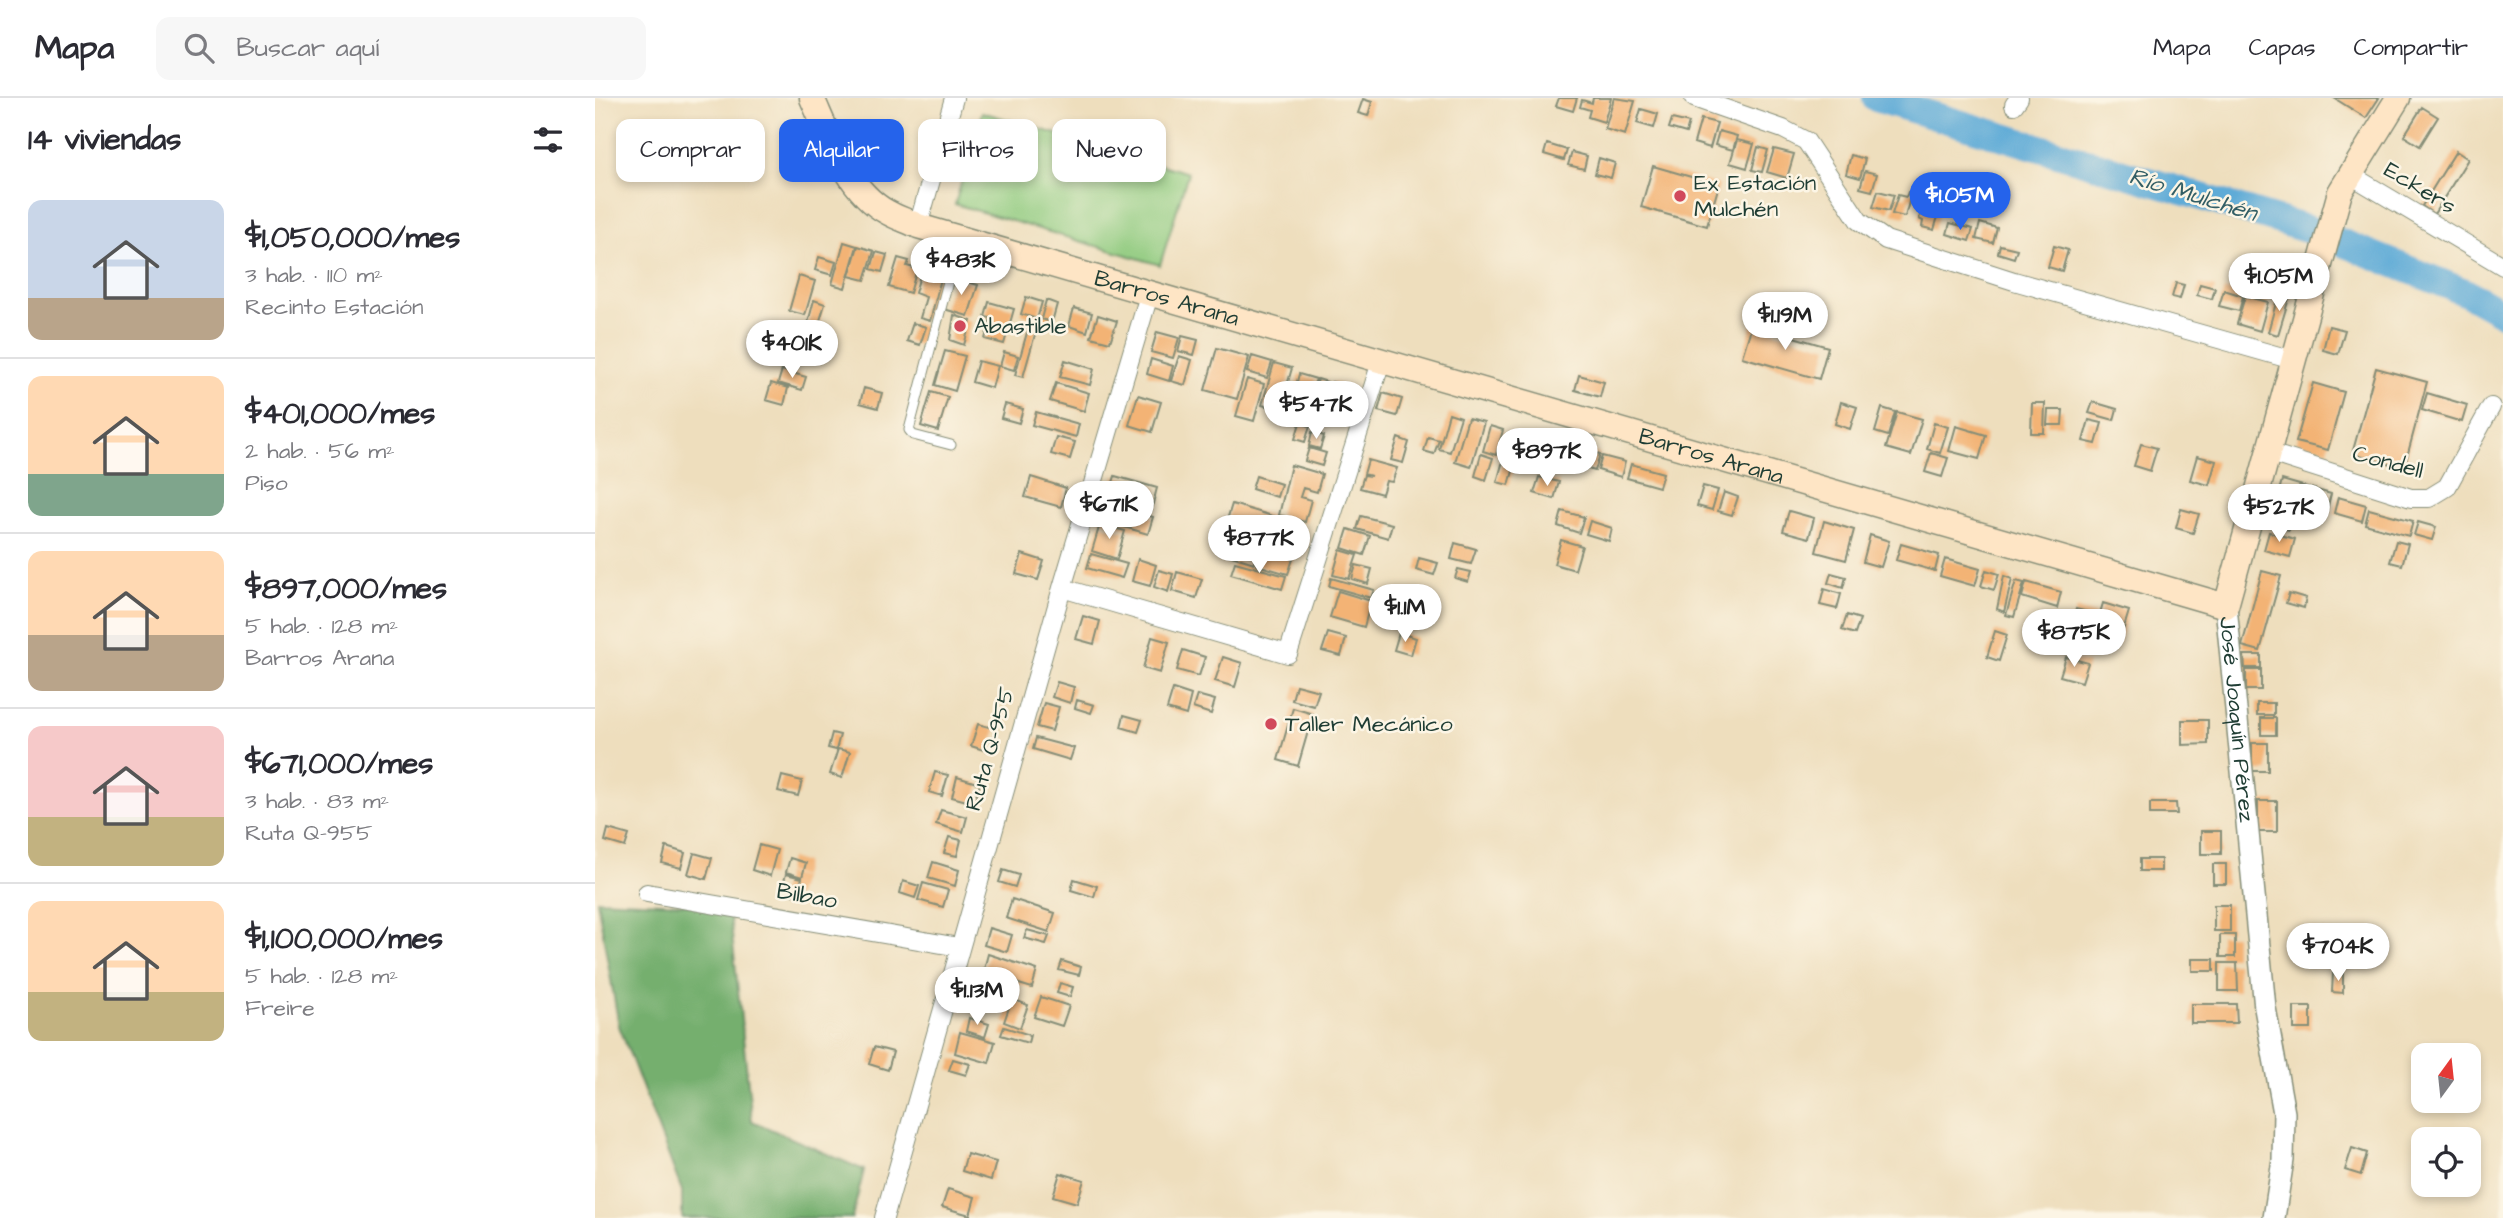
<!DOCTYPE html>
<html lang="es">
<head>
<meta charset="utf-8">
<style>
	body { margin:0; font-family:"Architects Daughter",sans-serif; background:#f7f7f7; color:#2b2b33; height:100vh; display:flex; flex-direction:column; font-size:26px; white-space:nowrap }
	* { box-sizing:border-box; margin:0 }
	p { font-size:23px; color:#7c7c81 }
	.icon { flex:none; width:38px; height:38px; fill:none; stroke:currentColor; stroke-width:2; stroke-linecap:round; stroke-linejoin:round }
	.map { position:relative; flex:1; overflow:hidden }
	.drawer { display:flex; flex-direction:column; background:#fff; width:595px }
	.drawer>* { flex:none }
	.banner { position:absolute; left:21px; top:21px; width:665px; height:63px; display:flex; gap:14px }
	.needle { width:46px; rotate:15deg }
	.fabs { position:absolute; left:1816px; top:945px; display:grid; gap:14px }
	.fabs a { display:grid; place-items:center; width:70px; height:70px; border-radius:14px; background:#fff; box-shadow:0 4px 10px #0003; font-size:35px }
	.price { position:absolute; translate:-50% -60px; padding:0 16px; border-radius:24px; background:#fff; color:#222; font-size:23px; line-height:46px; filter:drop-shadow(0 2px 4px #0008) }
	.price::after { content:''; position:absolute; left:50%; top:42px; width:21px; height:16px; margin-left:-10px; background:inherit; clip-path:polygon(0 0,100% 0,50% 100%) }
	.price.selected { background:#2563eb; color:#fff }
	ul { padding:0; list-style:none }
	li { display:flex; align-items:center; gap:21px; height:175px; padding:0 28px }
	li+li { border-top:2px solid #e1e1e2 }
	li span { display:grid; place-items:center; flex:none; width:196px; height:140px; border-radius:14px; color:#555 }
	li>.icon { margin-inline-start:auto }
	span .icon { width:84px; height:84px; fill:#fffc; stroke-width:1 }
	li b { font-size:30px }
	h2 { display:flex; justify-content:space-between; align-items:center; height:84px; padding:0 28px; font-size:30px }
	.tag { padding:0 24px; border-radius:14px; background:#fff; box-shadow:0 4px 10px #0003; font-size:24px; line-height:63px }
	.tag.selected { background:#2563eb; color:#fff }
	header { display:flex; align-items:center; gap:42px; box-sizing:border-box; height:98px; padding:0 35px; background:#fff; border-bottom:2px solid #e1e1e2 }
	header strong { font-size:33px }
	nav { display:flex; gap:38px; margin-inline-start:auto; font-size:24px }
	.search { width:490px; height:63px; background:#f7f7f7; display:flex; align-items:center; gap:18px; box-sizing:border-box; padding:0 24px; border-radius:14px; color:#7c7c81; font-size:26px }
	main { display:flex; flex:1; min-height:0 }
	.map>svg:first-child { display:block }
	.green { fill:#91cb80; stroke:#58845a; stroke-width:2 }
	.forest { fill:#74af6e; stroke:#4a7651; stroke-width:2 }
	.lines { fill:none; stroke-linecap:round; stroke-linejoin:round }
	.river { stroke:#5eabd7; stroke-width:28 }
	.building { fill:#f3b375 }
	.service-casing { stroke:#868e78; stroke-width:11 }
	.minor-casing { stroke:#868e78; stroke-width:20 }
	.tertiary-casing { stroke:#868e78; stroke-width:24 }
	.secondary-casing { stroke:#868e78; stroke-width:27 }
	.service { stroke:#fff; stroke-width:9 }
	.minor { stroke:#fff; stroke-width:18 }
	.tertiary { stroke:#fff; stroke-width:21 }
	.secondary { stroke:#fee5c5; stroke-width:24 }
	.poi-dot { fill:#d1495b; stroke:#fcf5e5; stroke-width:2.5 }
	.labels { text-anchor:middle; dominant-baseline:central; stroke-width:5; stroke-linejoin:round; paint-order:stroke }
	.poi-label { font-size:23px; fill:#1f3d34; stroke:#fcf5e5; text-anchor:start }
	.street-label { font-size:23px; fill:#1f3d34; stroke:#fcf5e5 }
	.water-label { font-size:24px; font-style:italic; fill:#325e65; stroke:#fcf5e5 }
</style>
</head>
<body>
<header>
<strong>Mapa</strong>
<div class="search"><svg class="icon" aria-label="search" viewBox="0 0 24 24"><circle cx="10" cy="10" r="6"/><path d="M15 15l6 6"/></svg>Buscar aquí</div>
<nav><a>Mapa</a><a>Capas</a><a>Compartir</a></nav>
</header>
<main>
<section class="drawer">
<h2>14 viviendas<svg class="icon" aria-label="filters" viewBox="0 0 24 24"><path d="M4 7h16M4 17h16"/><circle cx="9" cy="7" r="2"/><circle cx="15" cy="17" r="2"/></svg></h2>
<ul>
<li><span style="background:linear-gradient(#c9d6e8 70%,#b9a48a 0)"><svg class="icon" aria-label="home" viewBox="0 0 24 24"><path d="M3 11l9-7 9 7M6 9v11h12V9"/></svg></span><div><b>$1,050,000/mes</b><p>3 hab. · 110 m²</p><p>Recinto Estación</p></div></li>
<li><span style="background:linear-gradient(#ffd9b3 70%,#7fa58c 0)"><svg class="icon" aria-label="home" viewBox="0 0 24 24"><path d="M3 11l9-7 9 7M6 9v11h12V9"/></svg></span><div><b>$401,000/mes</b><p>2 hab. · 56 m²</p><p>Piso</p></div></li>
<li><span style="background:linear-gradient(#ffd9b3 60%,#b9a48a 0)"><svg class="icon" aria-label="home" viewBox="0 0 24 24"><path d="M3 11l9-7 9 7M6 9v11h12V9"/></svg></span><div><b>$897,000/mes</b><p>5 hab. · 128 m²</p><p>Barros Arana</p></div></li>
<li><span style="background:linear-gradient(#f6c9c9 65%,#c2b280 0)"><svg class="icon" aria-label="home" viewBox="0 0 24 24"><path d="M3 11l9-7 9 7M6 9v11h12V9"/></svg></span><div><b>$671,000/mes</b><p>3 hab. · 83 m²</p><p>Ruta Q-955</p></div></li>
<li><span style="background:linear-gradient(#ffd9b3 65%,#c2b280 0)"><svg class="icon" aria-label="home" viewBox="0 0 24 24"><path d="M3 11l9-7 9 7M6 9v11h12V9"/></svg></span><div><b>$1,100,000/mes</b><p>5 hab. · 128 m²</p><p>Freire</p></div></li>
</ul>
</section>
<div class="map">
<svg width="1908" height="1120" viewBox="0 0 1908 1120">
	<rect width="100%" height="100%" fill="#fcf5e5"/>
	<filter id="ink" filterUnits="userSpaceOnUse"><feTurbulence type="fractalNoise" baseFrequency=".0143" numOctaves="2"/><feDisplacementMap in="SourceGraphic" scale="14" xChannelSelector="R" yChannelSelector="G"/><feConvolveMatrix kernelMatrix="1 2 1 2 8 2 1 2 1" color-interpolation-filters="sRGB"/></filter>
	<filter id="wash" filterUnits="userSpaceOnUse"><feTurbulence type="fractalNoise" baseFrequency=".00686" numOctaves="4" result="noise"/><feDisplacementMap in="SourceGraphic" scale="28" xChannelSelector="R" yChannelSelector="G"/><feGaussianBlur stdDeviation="1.57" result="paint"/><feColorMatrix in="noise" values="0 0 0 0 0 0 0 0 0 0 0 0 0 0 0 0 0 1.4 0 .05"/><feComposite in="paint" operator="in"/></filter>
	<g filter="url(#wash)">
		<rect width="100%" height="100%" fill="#eedebd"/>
		<path class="green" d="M387 14 593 75 565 167 360 106Z"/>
		<path class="forest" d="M2 802 134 808 157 1023 269 1072 257 1120H87V1093L24 928Z"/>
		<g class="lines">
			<path class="river" d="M1281 0 1718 133 1872 195 1908 215"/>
		</g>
		<g id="blocks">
			<path class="building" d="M964 0H982L978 13 961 8Z
				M998 0H1016L1009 24 993 19 995 12 985 9 987 2 997 5Z
				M1019 0 1040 3 1030 37 1010 31Z
				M1739 0H1784L1771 20Z
				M768 1 777 4 773 18 763 15Z
				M1827 9 1843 19 1825 48 1809 38Z
				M1046 11 1063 16 1059 30 1042 25Z
				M1077 21 1094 25 1091 35 1074 30Z
				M1106 21 1122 25 1115 50 1099 45Z
				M1124 33 1142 38 1138 52 1120 47Z
				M1142 42 1159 46 1152 70 1135 65Z
				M952 46 972 52 969 62 949 56Z
				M1163 49 1173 52 1167 74 1157 72Z
				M1179 51 1199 56 1192 80 1172 74Z
				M1861 53 1873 61 1839 116 1827 108Z
				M977 54 992 58 989 71 973 67Z
				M1256 57 1270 61 1265 80 1251 76Z
				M1004 60 1020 65 1016 80 1000 76Z
				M1058 68 1124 87 1112 128 1046 109Z
				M1270 73 1282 76 1277 93 1265 90Z
				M1283 93 1299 97 1294 113 1278 109Z
				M1313 94 1321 96 1320 101 1315 100 1310 119 1297 116 1303 97 1311 99Z
				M1329 104 1333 105 1331 112 1344 115 1339 132 1327 129 1328 123 1324 121Z
				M1355 125 1378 131 1374 143 1352 136Z
				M1385 125 1402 130 1398 145 1381 141Z
				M249 144 262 148 250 190 237 186Z
				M1405 147 1422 151 1419 160 1403 155Z
				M263 148 279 153 270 182 254 178Z
				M1459 148 1473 152 1467 173 1453 169Z
				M281 154 292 157 287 174 276 171Z
				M224 159 241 164 237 177 220 172Z
				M303 160 314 163 312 168 322 171 315 195 294 189Z
				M328 167 348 173 335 223 325 220 331 199 320 195Z
				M204 178 220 183 210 217 194 213Z
				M359 180 383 187 373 218 349 211Z
				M1581 185 1589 187 1585 201 1577 199Z
				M1605 186 1620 190 1617 201 1602 197Z
				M1629 192 1648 198 1644 213 1624 208Z
				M1684 194 1695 197 1683 237 1673 234Z
				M1650 198 1673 204 1665 233 1642 226Z
				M431 199 447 204 442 221 426 216Z
				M219 202 230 206 223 229 213 225Z
				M451 202 462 206 457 224 446 221Z
				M394 204 419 211 409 246 390 241 396 220 390 219Z
				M479 210 497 215 492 234 474 228Z
				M359 217 376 223 369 247 355 242Z
				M503 217 522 223 515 244 496 239Z
				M435 224 443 226 428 279 420 277Z
				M318 225 331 229 325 247 312 243Z
				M1157 227 1233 249 1224 281 1147 259Z
				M192 228 208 233 200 261 183 256Z
				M1734 228 1750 232 1743 256 1728 252Z
				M562 234 584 240 578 260 556 254Z
				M587 238 603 242 599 257 583 253Z
				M622 250 654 259 642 301 610 292Z
				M350 253 370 258 360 293 340 287Z
				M409 254 423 258 419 272 405 268Z
				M584 258 597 262 590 287 576 283Z
				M657 258 677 264 672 280 652 274Z
				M556 261 578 268 574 283 552 276Z
				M470 262 499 271 495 287 465 279Z
				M383 263 403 268 397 290 377 284Z
				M679 265 697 270 685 312 667 307Z
				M1781 270 1832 284 1809 370 1757 356Z
				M187 272 211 279 207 292 183 285Z
				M704 276 721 281 710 310 696 306Z
				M984 277 1009 284 1005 299 980 292Z
				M652 281 669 286 659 323 641 318Z
				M723 281 732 284 723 317 713 314Z
				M737 284 752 288 745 315 729 311Z
				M176 285 193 290 189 307 171 302Z
				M461 285 494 295 489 313 455 303Z
				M1718 285 1749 294 1733 352 1701 344Z
				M269 290 287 295 283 310 265 305Z
				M336 294 353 299 343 333 326 328Z
				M788 295 807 301 802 318 783 313Z
				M1832 295 1872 307 1867 324 1827 312Z
				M543 297 566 304 557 334 534 327Z
				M1246 304 1262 309 1255 331 1240 326Z
				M1498 304 1522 311 1519 322 1494 315Z
				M1437 305H1450L1449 335H1436Z
				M410 306 428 311 424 325 406 320Z
				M1287 310 1300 314 1293 338 1280 334Z
				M1453 312H1468L1467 327H1452Z
				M441 314 484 326 481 339 437 327Z
				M1302 314 1327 321 1316 357 1291 350Z
				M854 315 866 319 855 354 844 351Z
				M873 320 889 324 876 369 860 364Z
				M1494 322 1507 325 1501 346 1488 343Z
				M705 325 715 328 710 344 700 341Z
				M1339 325 1353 329 1345 355 1332 351Z
				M895 328 908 332 901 357 888 353Z
				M1361 328 1391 337 1384 361 1354 353Z
				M717 334 729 338 725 351 714 348Z
				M461 339 480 344 475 361 456 356Z
				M833 339 844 342 839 356 829 353Z
				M947 339 968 345 959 373 939 367Z
				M803 340 814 344 808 365 796 362Z
				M913 345 925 349 914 387 902 384Z
				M1546 346 1562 350 1555 373 1539 368Z
				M714 350 731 355 727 368 710 363Z
				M984 350 1005 356 1000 373 979 367Z
				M1336 355 1353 360 1347 379 1330 374Z
				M886 356 898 360 891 382 880 378Z
				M1007 358 1030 364 1026 379 1003 372Z
				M1602 358 1621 363 1614 387 1595 382Z
				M773 362 802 370 797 384 791 383 787 396 765 390 769 377 776 378 769 376Z
				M1036 366 1068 375 1064 389 1032 380Z
				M696 367 727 376 722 394 708 390 705 399 716 402 710 424 684 417Z
				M520 378 562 390 556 413 513 401Z
				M661 378 686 386 682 399 657 391Z
				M436 379 471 390 466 409 430 399Z
				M944 379 964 384 959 401 939 395Z
				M1687 382 1736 396 1730 419 1700 411 1694 432 1675 427Z
				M1108 388 1123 392 1117 412 1102 408Z
				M1129 394 1143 399 1137 417 1123 413Z
				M1743 399 1771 407 1767 423 1739 415Z
				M510 405 558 419 553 436 505 422Z
				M637 406 681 419 677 435 632 422Z
				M1586 411 1604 416 1598 435 1581 430Z
				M1774 411 1818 423 1814 438 1770 426Z
				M967 413 989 419 984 435 963 428Z
				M1194 413 1219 420 1214 440 1188 433Z
				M766 418 797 426 793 440 762 431Z
				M995 423 1017 430 1014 443 991 436Z
				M1229 423 1259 432 1251 462 1221 454Z
				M1823 424 1841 429 1837 442 1819 437Z
				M505 426 530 433 522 461 497 453Z
				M753 431 775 438 769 457 747 450Z
				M1674 434 1700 441 1695 459 1669 452Z
				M680 436 702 443 698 458 676 451Z
				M1275 437 1294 443 1286 469 1268 464Z
				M625 438 663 449 659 465 621 453Z
				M966 442 987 448 980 472 959 466Z
				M1801 443 1813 446 1807 467 1795 464Z
				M860 445 881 451 876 466 856 461Z
				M1306 446 1344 457 1340 473 1301 462Z
				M666 452 698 461 693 476 662 467Z
				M745 452 762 457 754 481 738 477Z
				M427 456 449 463 443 482 421 476Z
				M496 456 532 466 527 480 492 470Z
				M824 460 843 465 839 477 821 472Z
				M543 461 561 467 555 488 537 483Z
				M1350 461 1385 471 1380 488 1345 478Z
				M640 464 691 478 687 491 636 476Z
				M761 467 777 471 773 486 757 481Z
				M863 471 876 474 873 484 860 480Z
				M564 472 578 476 573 494 559 489Z
				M1391 472 1404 476 1399 492 1386 488Z
				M1667 473 1686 478 1665 553 1647 548Z
				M582 474 607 481 601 500 577 493Z
				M1236 475 1251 479 1248 490 1233 485Z
				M1409 478 1417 481 1409 514 1402 511Z
				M736 480 779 492 776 500 734 488Z
				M1421 483 1429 485 1419 519 1411 517Z
				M1431 484 1466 494 1462 510 1427 499Z
				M1229 491 1246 496 1242 511 1225 507Z
				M743 493 776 503 769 529 735 519Z
				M1694 495 1711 500 1709 510 1691 505Z
				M814 501 828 505 824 519 810 515Z
				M1508 505 1534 513 1524 546 1498 539Z
				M1481 511 1501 516 1496 536 1475 530Z
				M1252 517 1265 521 1260 536 1247 532Z
				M488 518 505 523 499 546 481 541Z
				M1400 533 1412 537 1404 563 1392 559Z
				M733 535 751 540 746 558 727 553Z
				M804 535 821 540 816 557 799 552Z
				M557 539 574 544 565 575 548 570Z
				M588 552 610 559 604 578 582 572Z
				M1649 557H1666V570H1650Z
				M628 559 647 565 640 589 620 583Z
				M1471 559 1493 565 1487 584 1465 578Z
				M1651 572H1666V592H1651Z
				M462 584 479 589 475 605 457 599Z
				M701 587 724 593 719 608 697 602Z
				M578 591 596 597 591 617 572 611Z
				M602 597 620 602 616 616 598 610Z
				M482 602 499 607 496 615 480 610Z
				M449 605 464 609 457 633 442 629Z
				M1662 605H1679V617H1662Z
				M698 610 718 616 703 668 683 662Z
				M529 617 547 622 543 634 526 629Z
				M1666 620H1681V637H1666Z
				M1587 622H1613V646L1587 647Z
				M383 626 401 631 395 654 376 648Z
				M237 635 245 637 241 652 233 650Z
				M441 640 479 650 475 662 438 651Z
				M1657 645H1673V673H1657Z
				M243 651 255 654 247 680 235 676Z
				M340 674 353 677 347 698 334 694Z
				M187 678 207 683 203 698 183 693Z
				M362 679 385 686 379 705 357 699Z
				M1663 703H1682V734H1663Z
				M1555 705H1581L1582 716H1555Z
				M346 712 372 719 368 734 341 726Z
				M13 731 34 737 30 749 10 743Z
				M1606 733H1626V756H1606Z
				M354 739 366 742 362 758 349 755Z
				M164 747 182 752 175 778 157 772Z
				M71 749 90 755 86 770 67 765Z
				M99 755 117 760 111 781 93 776Z
				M195 760 211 765 207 779 191 774Z
				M1545 761H1566V773H1545Z
				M338 764 364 772 360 788 333 780Z
				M1618 766H1631V786H1618Z
				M408 772 424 777 420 789 404 784Z
				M191 776 207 780 202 798 186 794Z
				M479 781 502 788 499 799 476 792Z
				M308 783 324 788 320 800 305 795Z
				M328 785 353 792 348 809 323 802Z
				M417 801 460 815 454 834 411 820Z
				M1619 807H1635V833H1619Z
				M394 830 417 837 412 854 389 847Z
				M432 832 454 838 451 846 429 840Z
				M1625 837H1640V859H1625Z
				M393 856 442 872 437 890 388 875Z
				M1597 861H1619V873H1597Z
				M467 863 486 869 484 877 464 872Z
				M1624 865H1642L1643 893H1624Z
				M1738 875H1748V895L1737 894Z
				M465 885 478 889 475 899 462 895Z
				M379 886 392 890 387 907 374 903Z
				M446 899 474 908 467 928 439 919Z
				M417 901 433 907 425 930 409 924Z
				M1596 906H1641L1642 925H1596Z
				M1699 909H1716V931H1699Z
				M374 920 394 926 390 939 371 933Z
				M409 929 435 937 433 945 406 937Z
				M365 934 400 944 394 965 360 955Z
				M279 949 298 954 293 972 274 966Z
				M358 961 375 966 371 977 354 972Z
				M1757 1050 1772 1055 1766 1077 1750 1072Z
				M372 1056 401 1064 396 1082 367 1073Z
				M465 1075 489 1082 482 1105 458 1098Z
				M353 1091 380 1099 375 1117 347 1109Z"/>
		</g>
	</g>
	<g filter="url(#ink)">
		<use href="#blocks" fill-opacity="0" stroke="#868e78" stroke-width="2"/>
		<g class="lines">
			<g class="service-casing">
				<path id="service" d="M356 347 318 337 314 332 364 142"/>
			</g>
			<g class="minor-casing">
				<path id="minor" d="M1099 0 1188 31 1211 43 1264 123 1291 142 1419 183 1698 262
					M1419 7 1424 0
					M1754 76 1908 168
					M323 128 359 0
					M1672 354 1816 400H1834L1852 389 1896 309
					M467 490 693 556 786 264
					M52 795 364 849
					M289 1120 467 490 554 197"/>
			</g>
			<g class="tertiary-casing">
				<g id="tertiary">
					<path id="s1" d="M1631 508 1670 910 1689 1015 1688 1062 1679 1120"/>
				</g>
			</g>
			<g class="secondary-casing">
				<g id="secondary">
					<path id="s2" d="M217 0C234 38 253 93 292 114 302 120 313 123 323 128L1631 508 1745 94 1803 0"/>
				</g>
			</g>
			<use href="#service" class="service"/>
			<use href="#minor" class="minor"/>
			<use href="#tertiary" class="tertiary"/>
			<use href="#secondary" class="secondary"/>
		</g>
	</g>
	<g class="poi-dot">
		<circle cx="1085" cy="98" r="7"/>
		<circle cx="365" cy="228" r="7"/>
		<circle cx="676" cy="626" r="7"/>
	</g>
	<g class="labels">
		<g class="poi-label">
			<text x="1099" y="85">Ex Estación<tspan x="1099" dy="26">Mulchén</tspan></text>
			<text x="379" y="228">Abastible</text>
			<text x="690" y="626">Taller Mecánico</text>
		</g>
		<g class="street-label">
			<text transform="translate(1825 90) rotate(31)">Eckers</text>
			<text stroke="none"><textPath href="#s2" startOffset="432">Barros Arana</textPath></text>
			<text stroke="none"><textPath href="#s2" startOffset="999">Barros Arana</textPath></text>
			<text transform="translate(1793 364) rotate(15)">Condell</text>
			<text stroke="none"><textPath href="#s1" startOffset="114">José Joaquín Pérez</textPath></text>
			<text transform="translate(395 651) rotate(-74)">Ruta Q-955</text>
			<text transform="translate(212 798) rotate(10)">Bilbao</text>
		</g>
		<g class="water-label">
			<text transform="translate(1598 97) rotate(17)">Río Mulchén</text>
		</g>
	</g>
</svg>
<div class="fabs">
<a><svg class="needle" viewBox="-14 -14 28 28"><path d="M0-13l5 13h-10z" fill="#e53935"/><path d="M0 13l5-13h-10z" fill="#7c7c81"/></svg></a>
<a><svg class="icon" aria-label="locate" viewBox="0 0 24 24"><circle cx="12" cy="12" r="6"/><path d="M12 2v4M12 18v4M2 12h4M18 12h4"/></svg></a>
</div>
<b class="price selected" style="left:1365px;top:134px">$1.05M</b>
<b class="price" style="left:366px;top:199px">$483K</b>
<b class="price" style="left:1684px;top:215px">$1.05M</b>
<b class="price" style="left:1190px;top:254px">$1.19M</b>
<b class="price" style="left:197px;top:282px">$401K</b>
<b class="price" style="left:721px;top:343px">$547K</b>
<b class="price" style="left:952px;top:390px">$897K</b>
<b class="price" style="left:514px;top:443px">$671K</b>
<b class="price" style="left:1684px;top:446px">$527K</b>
<b class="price" style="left:664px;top:477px">$877K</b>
<b class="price" style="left:810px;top:546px">$1.1M</b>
<b class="price" style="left:1479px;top:571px">$875K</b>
<b class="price" style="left:1743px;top:885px">$704K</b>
<b class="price" style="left:382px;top:929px">$1.13M</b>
<div class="banner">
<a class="tag">Comprar</a>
<a class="tag selected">Alquilar</a>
<a class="tag">Filtros</a>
<a class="tag">Nuevo</a>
</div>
</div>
</main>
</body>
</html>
